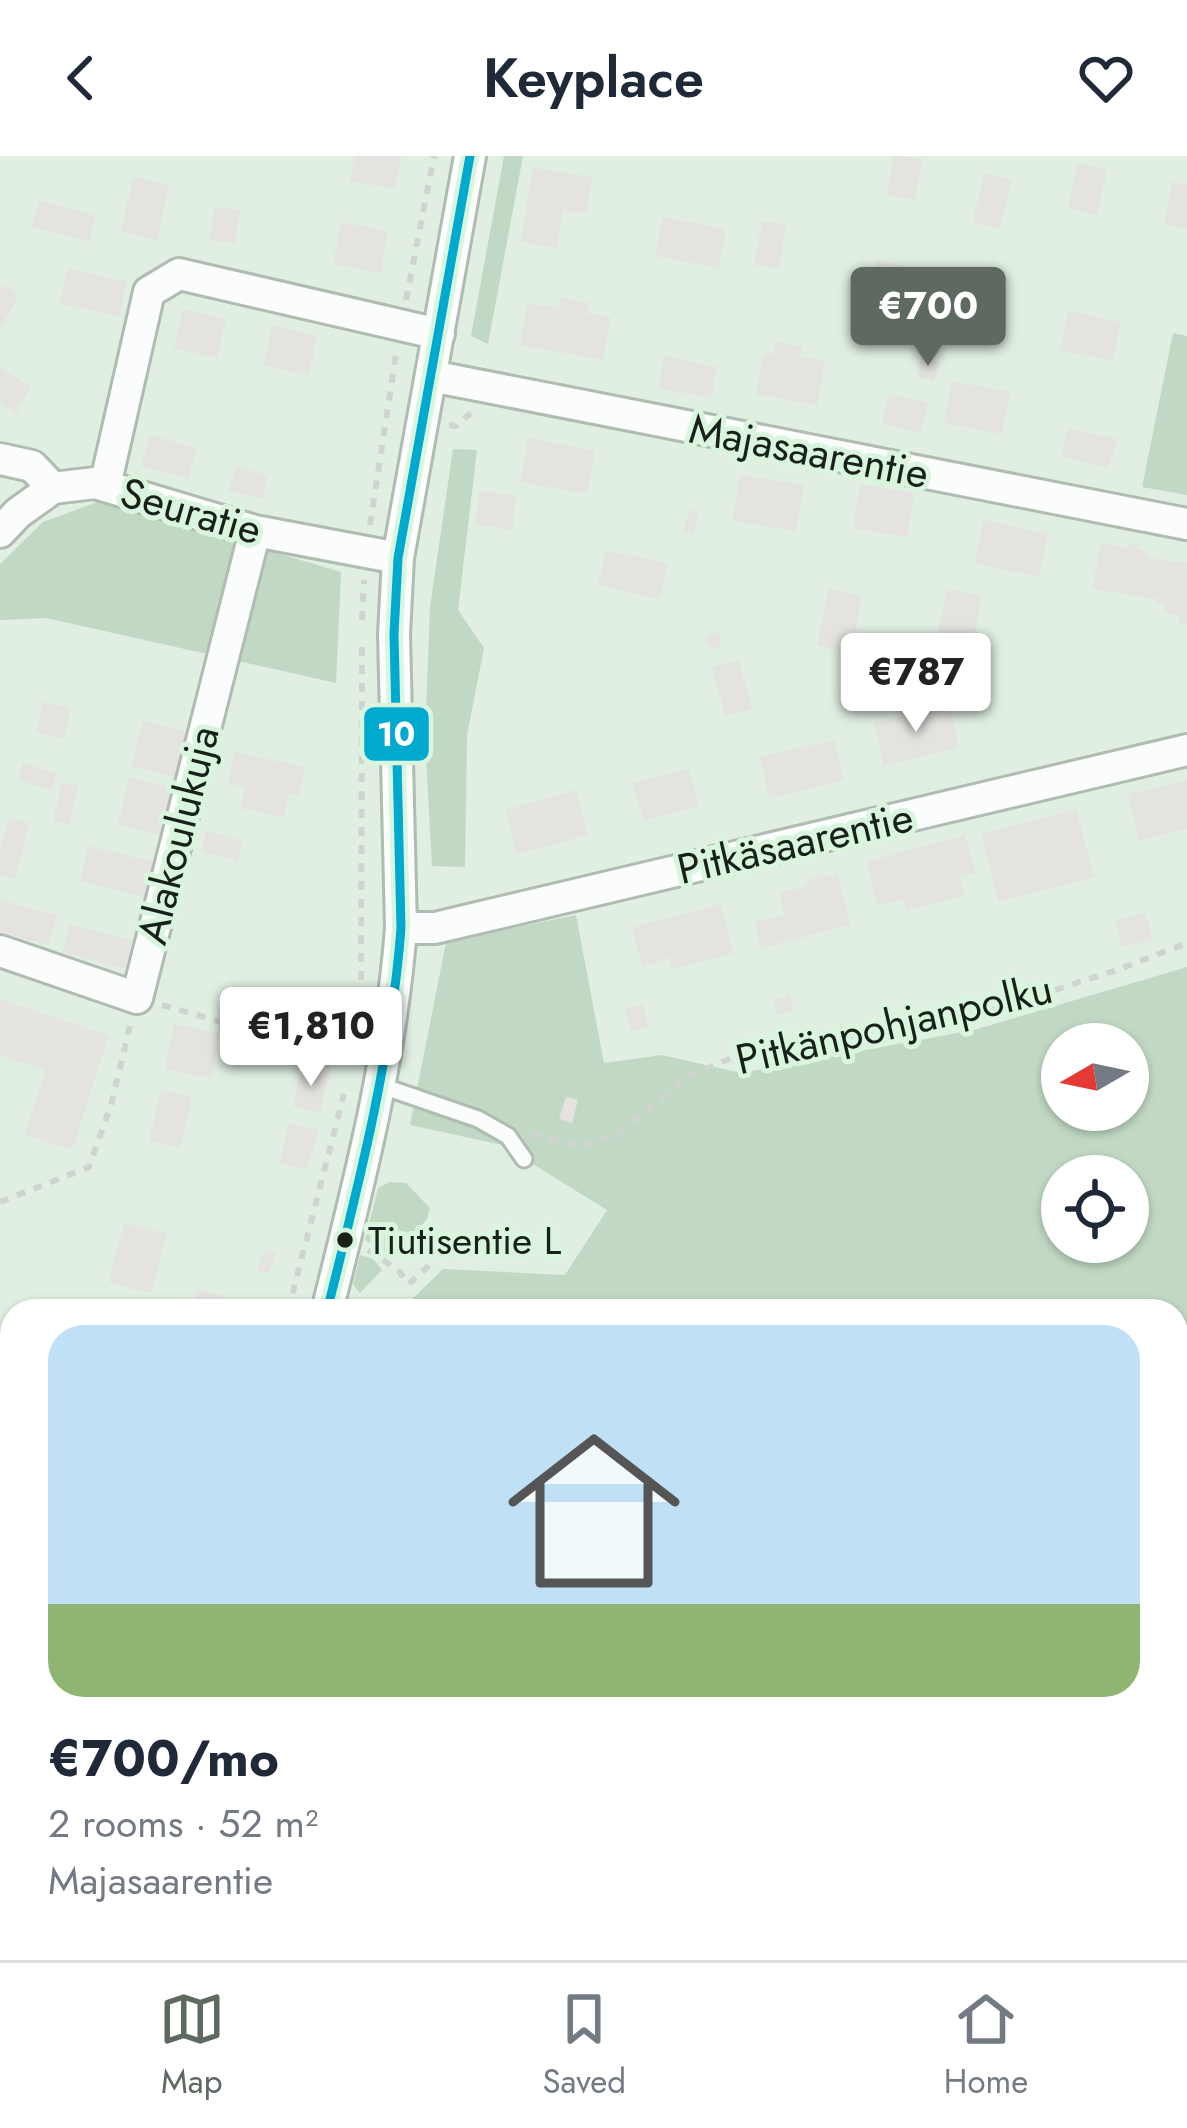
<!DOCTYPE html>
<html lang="en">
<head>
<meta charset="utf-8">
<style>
	body { margin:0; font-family:Jost,sans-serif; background:#f6f6f7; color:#1f2937; height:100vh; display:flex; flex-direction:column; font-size:45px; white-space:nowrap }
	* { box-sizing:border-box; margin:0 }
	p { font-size:39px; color:#747a83 }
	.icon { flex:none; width:66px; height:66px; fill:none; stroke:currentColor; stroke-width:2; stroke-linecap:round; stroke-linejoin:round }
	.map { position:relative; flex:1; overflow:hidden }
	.details { position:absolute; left:0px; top:1143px; width:1188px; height:663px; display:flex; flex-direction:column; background:#fff; border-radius:36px 36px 0 0; box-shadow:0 3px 9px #0004 }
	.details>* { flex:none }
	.needle { width:78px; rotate:261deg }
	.tools { position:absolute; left:1041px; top:867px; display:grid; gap:24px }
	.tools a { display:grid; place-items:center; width:108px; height:108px; border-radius:50%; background:#fff; box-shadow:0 3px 9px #0004; font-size:60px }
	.price { position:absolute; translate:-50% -102px; padding:0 27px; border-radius:12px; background:#fff; color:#222; font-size:39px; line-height:78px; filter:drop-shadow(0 3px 6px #0008) }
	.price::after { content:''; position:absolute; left:50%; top:72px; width:36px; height:27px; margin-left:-18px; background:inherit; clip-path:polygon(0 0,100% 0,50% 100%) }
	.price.on { background:#5e695f; color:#fff }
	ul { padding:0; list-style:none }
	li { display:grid; align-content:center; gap:24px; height:636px; padding:0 48px }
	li+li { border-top:3px solid #e0e1e3 }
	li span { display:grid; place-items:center; height:372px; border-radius:36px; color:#555 }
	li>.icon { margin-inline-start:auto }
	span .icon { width:216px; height:216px; fill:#fffc; stroke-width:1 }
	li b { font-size:51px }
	header { display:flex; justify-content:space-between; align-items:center; height:156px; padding:0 48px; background:#fff; font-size:54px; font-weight:600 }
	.tab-bar { display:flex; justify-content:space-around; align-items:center; height:168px; border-top:3px solid #e0e1e3; background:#fff; font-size:33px; color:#747a83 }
	.tab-bar a { display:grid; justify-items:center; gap:6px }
	.tab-bar .on { color:#5e695f }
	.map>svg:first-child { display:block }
	.green { fill:#c1d9c4; fill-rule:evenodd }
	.building { fill:#e5e3df }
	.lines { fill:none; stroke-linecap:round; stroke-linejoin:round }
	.service-casing { stroke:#b0bbb1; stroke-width:21 }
	.minor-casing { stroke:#b0bbb1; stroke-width:36 }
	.path { stroke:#cfd4d0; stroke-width:6; stroke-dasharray:9 9; stroke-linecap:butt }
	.service { stroke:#fafdfb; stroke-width:15 }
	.minor { stroke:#fafdfb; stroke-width:30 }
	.bus-1-casing { stroke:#daf5de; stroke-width:18 }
	.bus-1 { stroke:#00a9ce; stroke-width:9 }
	.bus-dot { fill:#182119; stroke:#daf5de; stroke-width:4.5 }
	.labels { text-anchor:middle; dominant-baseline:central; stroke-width:10; stroke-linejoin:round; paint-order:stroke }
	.bus-label { font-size:39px; fill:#182119; stroke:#daf5de; text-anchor:start }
	.street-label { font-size:42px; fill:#182119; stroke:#daf5de }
	.line-badge { stroke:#daf5de; stroke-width:4.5 }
	.badge-label { font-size:33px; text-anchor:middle; font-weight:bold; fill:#fff }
</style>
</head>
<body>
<header><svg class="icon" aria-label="back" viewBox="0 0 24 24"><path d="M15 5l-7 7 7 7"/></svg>Keyplace<svg class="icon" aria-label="heart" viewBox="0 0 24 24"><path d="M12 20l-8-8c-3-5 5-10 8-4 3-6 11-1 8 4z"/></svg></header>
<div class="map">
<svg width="1187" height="1804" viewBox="0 0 1187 1804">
	<rect width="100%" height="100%" fill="#e0efe2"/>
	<path class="green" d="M504 0H523L488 188 471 180Z
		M1173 177 1187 180V339L1142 331Z
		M453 293 477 294 458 454 484 492 467 579 465 711 432 710 425 583 430 451Z
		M100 345 341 416 336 527 46 462 0 464V408L43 366Z
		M576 759 604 907 662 899 741 917 974 874 1187 811V1285L1176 1291V1155H400L443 1113 565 1119 607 1054 502 989 410 969 446 786ZM1062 888H1128V954H1062ZM1062 1020H1128V1086H1062Z
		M390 1026 406 1027 430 1052 427 1063 394 1100 365 1084 378 1032Z
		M360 1099 373 1103 382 1114 360 1137 353 1129Z
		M1176 1404 1187 1424V1462L1176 1467Z
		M1187 1526V1804H268L227 1794H1176V1531Z"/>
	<path class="building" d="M354 0H401L395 33 350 25Z
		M894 0 923 3 915 44 887 39Z
		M1078 7 1107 14 1097 59 1068 52Z
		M533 12 592 21 587 58 563 54 557 92 521 86Z
		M985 17 1012 24 999 73 972 66Z
		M133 21 169 29 157 84 121 76Z
		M1172 26 1187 29V73L1164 68Z
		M39 44 96 60 89 86 32 71Z
		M214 51 240 54 235 87 210 84Z
		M662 61 726 73 719 112 655 100Z
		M762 65 786 69 779 113 754 109Z
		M341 66 388 75 381 117 333 108Z
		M877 104 931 116 923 153 900 148 899 155 868 144Z
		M67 112 127 126 119 161 59 147Z
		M2 128 19 139 0 173V132Z
		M560 141 589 147 587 157 611 162 603 204 520 189 527 147 558 152Z
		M183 153 226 163 217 202 174 192Z
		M1068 155 1121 166 1113 205 1060 194Z
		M272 170 317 180 309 219 264 209Z
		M776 186 802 191 800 201 825 205 817 249 756 238 764 197 773 199Z
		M664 200 717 211 711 242 658 232Z
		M921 202 939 206 934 225 917 221Z
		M0 212 31 231 16 257 0 247Z
		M952 225 1010 236 1002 278 944 267Z
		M889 238 928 247 921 277 882 267Z
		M1068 272 1117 283 1109 312 1062 301Z
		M150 279 197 292 188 323 141 310Z
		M528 282 595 295 587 338 520 326Z
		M236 311 268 319 262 343 229 335Z
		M740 319 804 329 796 375 732 365Z
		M860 328 914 337 907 381 853 372Z
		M480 335 516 340 512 374 475 368Z
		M689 354 699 357 694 379 683 376Z
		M983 364 1048 378 1039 421 975 407Z
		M1101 386 1128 392 1129 387 1138 389 1137 393 1148 395 1147 402 1187 407V469L1178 467 1180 459 1164 456 1166 449 1157 447 1158 443 1092 433Z
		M606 394 668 408 659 443 598 429Z
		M828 433 862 440 851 497 817 490Z
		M947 433 982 440 972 489 937 482Z
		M717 477 722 484 718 492 710 493 705 486 709 478Z
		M739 505 752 553 725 560 712 511Z
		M865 517 869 537 852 541 848 520Z
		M43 546 71 552 64 582 36 576Z
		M949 549 959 592 883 609 874 567Z
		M143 564 187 576 176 621 131 610Z
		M834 584 844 625 769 642 760 601Z
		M235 596 305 611 299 640 289 638 284 661 240 652 245 631 228 627Z
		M23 607 56 617 51 634 18 624Z
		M688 613 699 650 644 665 633 627Z
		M129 621 172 632 161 679 118 668Z
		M1187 624V673L1139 685 1128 638Z
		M62 626 78 630 69 669 53 665Z
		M576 634 587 679 517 698 506 654Z
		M1076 653 1094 721 998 746 981 678Z
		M8 662 29 667 16 723 0 719V695Z
		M206 675 243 685 238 705 201 696Z
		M965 679 975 717 960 720 965 739 906 755 903 743 877 750 866 706Z
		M88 690 153 706 145 741 80 725Z
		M838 717 850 769 761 792 755 766 785 759 779 737 808 730 807 724Z
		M0 744 57 759 49 789 0 776Z
		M720 748 734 797 672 813 670 802 642 810 632 772Z
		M1146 757 1153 784 1122 791 1115 764Z
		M70 768 132 785 125 813 63 796Z
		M790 839 793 855 777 859 774 843Z
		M0 843 109 879 72 994 25 979 46 914 0 899Z
		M643 848 649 871 631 875 625 853Z
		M174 868 220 877 211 922 165 913Z
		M302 909 329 915 320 957 293 950Z
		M161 934 192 941 180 992 149 985Z
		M566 941 578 944 572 967 559 963Z
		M289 967 318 974 307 1014 279 1007Z
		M124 1067 167 1078 151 1137 109 1126Z
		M266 1093 277 1098 268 1118 257 1113Z
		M198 1133 252 1150 250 1155H191Z
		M0 1515 12 1518V1587L0 1584Z
		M0 1692 9 1695 1 1721H0Z
		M51 1794H118L116 1804H48Z"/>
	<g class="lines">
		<g class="service-casing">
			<path id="service" d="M382 930 478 963 508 980 524 1003"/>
		</g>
		<g class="minor-casing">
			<path id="minor" d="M431 220 1187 368
				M0 303 32 310 53 332
				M105 330 149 136 179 118 439 178
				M0 376 18 357 53 332 95 327 255 375 398 402
				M401 772H435L1187 594
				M0 795 137 842 255 375
				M327 1155C359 1027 391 903 401 772L394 478 398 402 470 0
				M1176 1491 1187 1486
				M169 1794 210 1804
				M663 1804 671 1794"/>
		</g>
		<path class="path" d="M406 144 434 0
			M449 269 456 270 472 256
			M370 369 396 198
			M362 464 364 424
			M361 842 362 489
			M162 849 357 905
			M532 978 572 989 597 986 621 975 689 920 736 900 984 857 1117 814 1187 787
			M0 1046 89 1011 111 949 130 870
			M368 1094 398 1114 409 1128 433 1106
			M288 1155 344 938
			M129 1804 131 1794"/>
		<use href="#service" class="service"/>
		<use href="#minor" class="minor"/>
		<g class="bus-1-casing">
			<path id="bus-1" d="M327 1155C359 1027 391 903 401 772L394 478 398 402 470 0"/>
		</g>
		<use href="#bus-1" class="bus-1"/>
	</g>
	<circle class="bus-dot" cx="345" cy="1084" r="10"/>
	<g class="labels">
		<g class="bus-label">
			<text x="368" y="1084">Tiutisentie L</text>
		</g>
		<g class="street-label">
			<text transform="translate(809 295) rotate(11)">Majasaarentie</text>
			<text transform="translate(191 355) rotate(16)">Seuratie</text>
			<text transform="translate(178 679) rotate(-76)">Alakoulukuja</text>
			<text transform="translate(795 687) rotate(-13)">Pitkäsaarentie</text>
			<text transform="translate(894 868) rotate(-13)">Pitkänpohjanpolku</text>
		</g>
	</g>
	<rect class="line-badge" x="362" y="549" width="69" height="58" rx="12" fill="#00a9ce"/>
	<g class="badge-label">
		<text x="396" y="590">10</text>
	</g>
</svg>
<div class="tools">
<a><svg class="needle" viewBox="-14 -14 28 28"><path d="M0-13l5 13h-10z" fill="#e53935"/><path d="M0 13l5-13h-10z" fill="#747a83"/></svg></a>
<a><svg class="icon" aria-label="locate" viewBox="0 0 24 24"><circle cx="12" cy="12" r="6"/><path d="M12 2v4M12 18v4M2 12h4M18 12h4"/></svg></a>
</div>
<b class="price on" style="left:928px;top:213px">€700</b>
<b class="price" style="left:916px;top:579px">€787</b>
<b class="price" style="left:311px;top:933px">€1,810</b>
<section class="details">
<ul>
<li><span style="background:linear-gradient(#bfe0f5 75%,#8fb573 0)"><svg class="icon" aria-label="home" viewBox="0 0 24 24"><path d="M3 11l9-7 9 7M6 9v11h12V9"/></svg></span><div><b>€700/mo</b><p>2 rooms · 52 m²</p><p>Majasaarentie</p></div></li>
</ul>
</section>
</div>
<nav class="tab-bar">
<a class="on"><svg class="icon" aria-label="map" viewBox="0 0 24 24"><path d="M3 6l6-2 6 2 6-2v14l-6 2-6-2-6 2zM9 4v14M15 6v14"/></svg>Map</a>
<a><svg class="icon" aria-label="saved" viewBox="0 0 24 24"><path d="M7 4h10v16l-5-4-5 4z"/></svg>Saved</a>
<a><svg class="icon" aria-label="home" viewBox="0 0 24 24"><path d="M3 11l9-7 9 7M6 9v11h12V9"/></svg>Home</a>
</nav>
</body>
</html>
